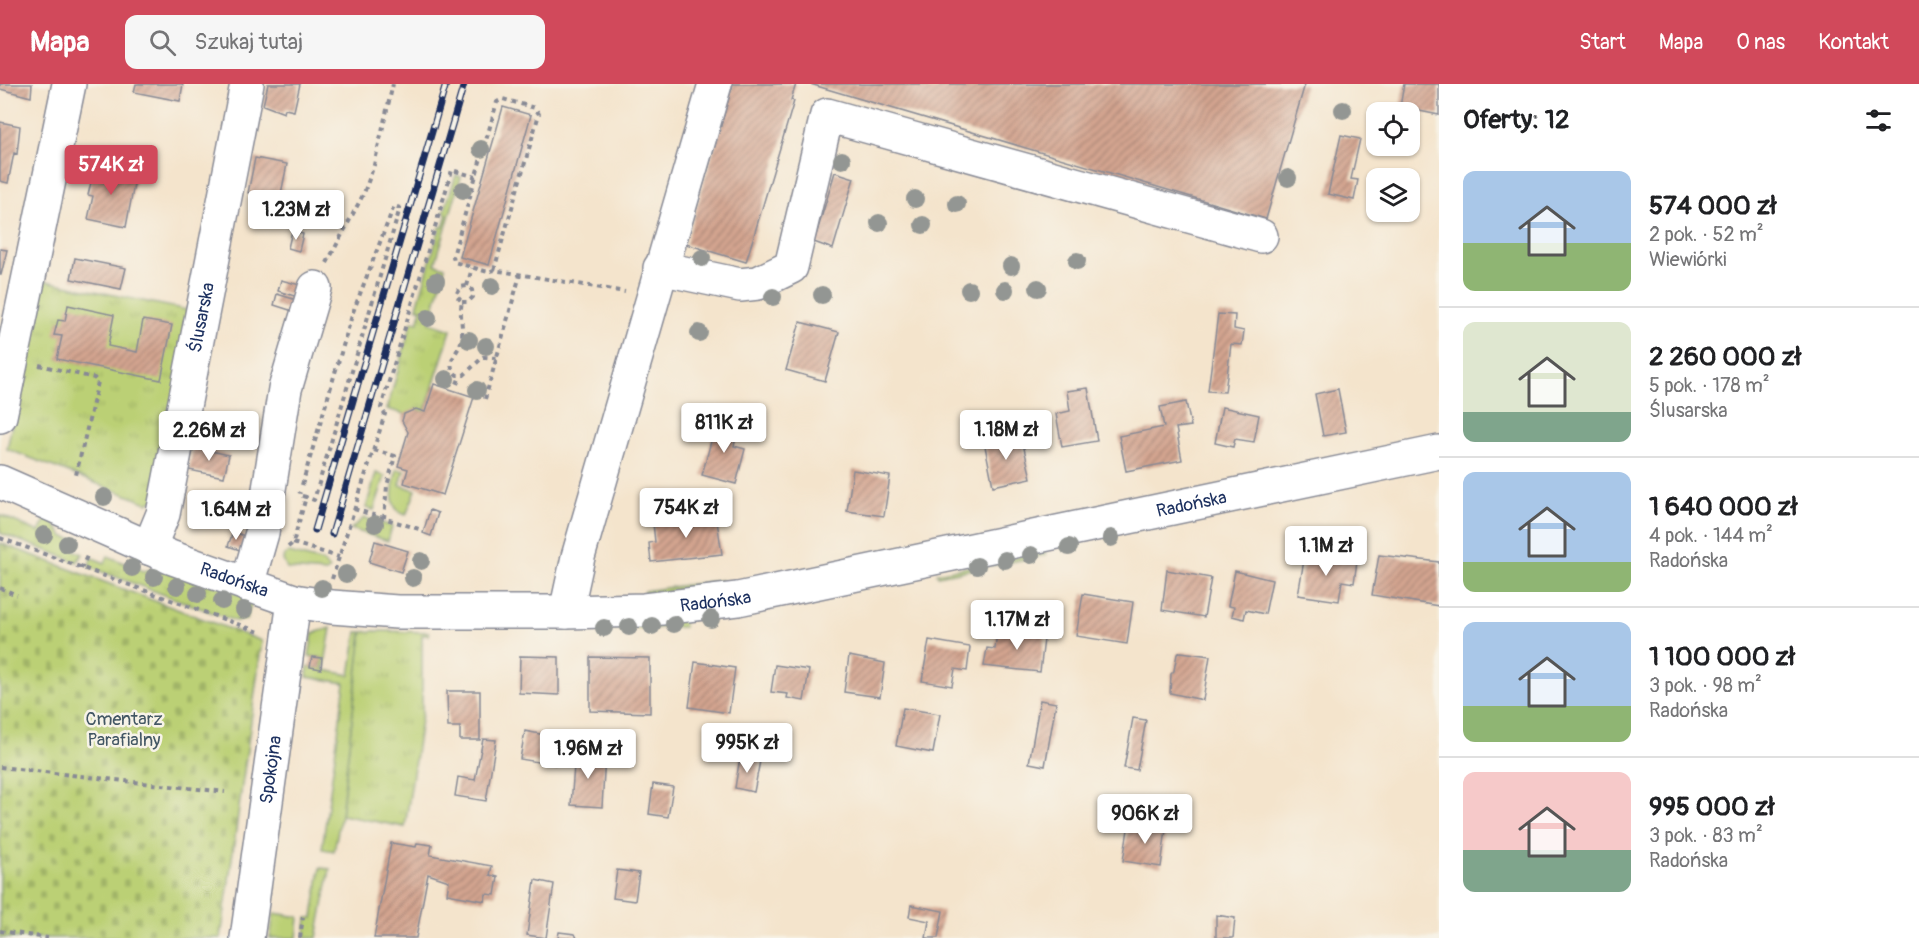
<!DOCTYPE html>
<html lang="pl">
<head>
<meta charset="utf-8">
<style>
	body { margin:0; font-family:Pangolin,sans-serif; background:#f6f6f6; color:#202124; height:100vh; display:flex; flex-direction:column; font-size:22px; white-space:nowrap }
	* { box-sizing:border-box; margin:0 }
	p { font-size:20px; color:#757577 }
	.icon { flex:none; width:33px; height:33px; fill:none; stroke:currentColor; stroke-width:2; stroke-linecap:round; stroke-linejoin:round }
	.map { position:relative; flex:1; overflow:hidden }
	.sheet { display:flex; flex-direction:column; background:#fff; width:480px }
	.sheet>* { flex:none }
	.controls { position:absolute; left:1366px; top:18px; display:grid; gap:12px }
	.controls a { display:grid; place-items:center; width:54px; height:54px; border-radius:12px; background:#fff; box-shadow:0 2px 4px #0004; font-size:30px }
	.price { position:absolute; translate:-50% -51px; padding:0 14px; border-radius:6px; background:#fff; color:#222; font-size:20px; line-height:39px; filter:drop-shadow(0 2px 3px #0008) }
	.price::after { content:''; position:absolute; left:50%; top:36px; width:18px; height:14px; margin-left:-9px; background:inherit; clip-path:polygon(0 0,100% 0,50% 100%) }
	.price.current { background:#d1495b; color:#fff }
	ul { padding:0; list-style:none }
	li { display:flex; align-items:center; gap:18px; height:150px; padding:0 24px }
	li+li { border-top:2px solid #e0e0e0 }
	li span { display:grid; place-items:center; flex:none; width:168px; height:120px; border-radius:12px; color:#555 }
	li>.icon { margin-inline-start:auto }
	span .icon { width:72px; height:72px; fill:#fffc; stroke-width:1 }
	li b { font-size:26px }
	h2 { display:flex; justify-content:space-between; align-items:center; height:72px; padding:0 24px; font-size:26px }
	header { display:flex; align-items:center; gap:36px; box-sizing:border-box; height:84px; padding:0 30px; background:#d1495b; color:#fff }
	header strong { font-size:28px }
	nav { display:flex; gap:33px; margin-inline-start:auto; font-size:21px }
	.search { width:420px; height:54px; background:#f6f6f6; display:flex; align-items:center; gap:15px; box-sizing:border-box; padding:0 21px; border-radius:12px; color:#757577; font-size:22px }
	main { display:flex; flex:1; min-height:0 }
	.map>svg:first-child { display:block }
	.grass { fill:url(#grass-tufts); stroke:#6b8069; stroke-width:1.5 }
	.cemetery { fill:url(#cemetery-stones); stroke:#6b8069; stroke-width:1.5 }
	.garden { fill:#bbd074; stroke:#6b8069; stroke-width:1.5 }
	.building { fill:url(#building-hatch) }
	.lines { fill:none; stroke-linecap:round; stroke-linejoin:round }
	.minor-casing { stroke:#888a95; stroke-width:36 }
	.path { stroke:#888a95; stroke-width:4; stroke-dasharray:4.5 4.5; stroke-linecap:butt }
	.minor { stroke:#fff; stroke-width:33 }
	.rail-casing { stroke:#1b2f5e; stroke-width:7 }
	.rail { stroke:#f7f3e8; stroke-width:4.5; stroke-dasharray:14; stroke-linecap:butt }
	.tree { fill:#939693 }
	.labels { text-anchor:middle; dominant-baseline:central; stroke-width:5; stroke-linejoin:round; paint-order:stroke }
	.street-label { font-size:18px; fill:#1b2f5e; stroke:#f7f3e8 }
	.park-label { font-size:18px; fill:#435764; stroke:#f7f3e8 }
</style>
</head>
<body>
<header>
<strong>Mapa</strong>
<div class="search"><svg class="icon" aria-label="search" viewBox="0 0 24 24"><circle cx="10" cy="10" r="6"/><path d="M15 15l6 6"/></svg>Szukaj tutaj</div>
<nav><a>Start</a><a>Mapa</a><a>O nas</a><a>Kontakt</a></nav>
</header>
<main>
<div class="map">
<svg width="1439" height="854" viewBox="0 0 1439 854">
	<defs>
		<pattern id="grass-tufts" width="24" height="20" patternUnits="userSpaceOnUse" patternTransform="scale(1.5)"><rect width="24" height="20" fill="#bbd074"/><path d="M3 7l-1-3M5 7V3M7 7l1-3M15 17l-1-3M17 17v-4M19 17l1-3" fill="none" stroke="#a0b367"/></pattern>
		<pattern id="cemetery-stones" width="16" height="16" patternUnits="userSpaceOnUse" patternTransform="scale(1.5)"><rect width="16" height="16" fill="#bbd074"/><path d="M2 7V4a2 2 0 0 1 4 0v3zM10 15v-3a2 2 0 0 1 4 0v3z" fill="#a0b367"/></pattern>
		<pattern id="building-hatch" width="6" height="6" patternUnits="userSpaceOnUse" patternTransform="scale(1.5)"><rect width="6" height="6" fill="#d3a48f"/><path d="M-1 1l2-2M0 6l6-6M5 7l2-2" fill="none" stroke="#aa8678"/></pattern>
	</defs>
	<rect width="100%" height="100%" fill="#f7f3e8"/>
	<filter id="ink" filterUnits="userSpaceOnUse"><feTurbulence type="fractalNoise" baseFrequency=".0167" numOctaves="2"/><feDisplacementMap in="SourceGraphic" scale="12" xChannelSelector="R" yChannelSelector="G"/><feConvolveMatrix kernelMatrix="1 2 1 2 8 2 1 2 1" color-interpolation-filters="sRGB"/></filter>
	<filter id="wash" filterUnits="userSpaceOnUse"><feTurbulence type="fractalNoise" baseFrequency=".008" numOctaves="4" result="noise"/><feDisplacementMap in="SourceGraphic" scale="24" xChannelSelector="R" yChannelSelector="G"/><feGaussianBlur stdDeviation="1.35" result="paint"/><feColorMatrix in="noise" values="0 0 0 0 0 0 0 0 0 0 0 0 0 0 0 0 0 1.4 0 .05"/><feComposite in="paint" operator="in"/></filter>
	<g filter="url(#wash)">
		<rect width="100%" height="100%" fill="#f4e4cc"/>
		<path class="grass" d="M456 91 461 93 435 180 445 183 430 239 451 246 425 328 416 325 407 331 387 325 412 237 418 238 422 225 417 223 440 143H443L447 130 444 128Z
			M41 196 192 227 154 416 147 419 7 365Z
			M0 431 39 448 47 432 49 433 63 452 73 456 70 464 83 470 77 478 0 449Z
			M1045 467 1046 471 938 492 937 489Z
			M289 469 323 478 329 485 326 488 287 485 283 476 284 471Z
			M108 472 143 487 165 483 253 515 246 536 235 537 89 483 91 473 105 479Z
			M722 496 723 501 644 511V507Z
			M683 536 684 543 596 546 595 543Z
			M373 547 429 548V551H422V629L405 743 341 731 362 548Z"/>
		<path class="cemetery" d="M0 459 262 557 221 854H0Z"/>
		<path class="garden" d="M397 385 404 387 400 401 416 406 406 431C386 426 393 400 397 385Z
			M376 389 385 392 374 426 366 424Z
			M364 434 392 442 388 457 351 445Z
			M331 544 324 586 350 591 357 548H362L341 731 334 767 322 765 345 599 307 593 308 583 321 585 322 574 309 572 313 549Z
			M320 784 330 785 317 854H305L307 834H313Z
			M274 829 299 833 297 854H270Z"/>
		<g id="blocks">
			<path class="building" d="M0 0H32L31 13 0 5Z
				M136 0H183L180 17 134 8Z
				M268 0H300L294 27 285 25 284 29 263 21Z
				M733 0H796L791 16 794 17 746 178 686 160Z
				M810 0H1305L1266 135Z
				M1404 0H1439V31L1400 23Z
				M503 23 531 31 489 181 460 173Z
				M0 38 20 42 17 70 14 69 8 99 0 97Z
				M1341 51 1360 55 1351 95 1358 96 1354 116 1328 110Z
				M255 74 287 80 280 115 248 109Z
				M102 78 122 82 121 92 135 95 126 143 88 135 93 112 88 111 94 86 101 88Z
				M835 88 854 94 833 165 814 158Z
				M292 147 303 150 299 167 288 164Z
				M0 165 7 166 1 191H0Z
				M75 174 126 184 121 205 71 195Z
				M281 196 304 202 301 214 278 207Z
				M277 210 300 217 296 228 274 221Z
				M68 221 114 231 108 262 137 268 143 236 172 241 161 296 57 275 62 252 54 251 58 236 65 237Z
				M1218 230 1235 231 1234 245 1244 247 1242 261 1231 260 1225 308 1208 307Z
				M800 238 839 248 825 297 786 286Z
				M434 300 474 313 443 411 404 399 408 385 398 382 408 348 402 337 404 330 416 325 425 328Z
				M1088 304 1097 357 1062 363 1056 330 1070 327 1067 307Z
				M1338 305 1346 348 1323 352 1315 310Z
				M1186 318 1191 342 1176 344 1182 376 1126 387 1119 352 1164 343 1160 323Z
				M1222 323 1259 331 1254 358 1235 355 1233 363 1215 359Z
				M717 335 739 341 734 362 745 365 736 400 702 391Z
				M1009 352 1010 362 1023 360 1031 394 993 402 984 357Z
				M193 363 229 371 224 393 189 386Z
				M853 386 890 392 884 432 847 427Z
				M430 426 438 429 431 452 423 449Z
				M716 431 722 470 651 478 649 459 655 458 653 439Z
				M233 448 245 452 240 466 228 462Z
				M375 457 408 467 401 488 369 478Z
				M1305 470 1357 477 1354 499 1342 497 1339 517 1298 511Z
				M1379 471 1439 478V522L1372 511Z
				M1167 486 1211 494 1204 533 1162 526Z
				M1235 487 1272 496 1265 530 1246 526 1244 535 1232 532 1234 523 1228 522Z
				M1083 510 1133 518 1127 560 1076 552Z
				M1016 544 1045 547 1040 588 984 582 987 564 995 565 997 548 1016 550Z
				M929 556 970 563 967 587 955 585 952 602 922 597Z
				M1181 568 1210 572 1203 616 1170 609 1171 590 1174 587 1177 570Z
				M520 572 559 573V611L519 609Z
				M849 572 885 579 880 613 844 608Z
				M312 573 322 574 321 585 310 583Z
				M590 573 650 574V629L590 627Z
				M695 578 735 584 729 629 689 623Z
				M775 581 809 586 804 617 787 614 788 610 771 608Z
				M447 607H480V656H460V643H448Z
				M1040 616 1056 619 1045 682 1029 679Z
				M903 624 940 630 933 669 896 662Z
				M1133 634 1146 636 1137 686 1124 684Z
				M525 647 560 654 555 681 520 675Z
				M483 655 496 656 486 717 455 712 458 693 475 696Z
				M575 669 605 671 602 723 571 721Z
				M740 673 760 677 754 708 735 704Z
				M653 700 673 703 668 733 649 730Z
				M1129 739 1166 745 1161 783 1123 777Z
				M391 759 416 763 417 759 432 761 430 771 492 782 490 791 498 793 495 811 486 810 485 817 447 810 449 797 428 790 416 854H374Z
				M617 786 639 789 635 817 613 814Z
				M535 796 554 800 546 854 527 851Z
				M911 821 943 827 938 854H926L929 837 909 833Z
				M1216 831 1235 834 1233 854H1216Z
				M559 848 575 850 577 854H558Z"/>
		</g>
	</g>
	<g filter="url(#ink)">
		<use href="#blocks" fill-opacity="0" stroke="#888a95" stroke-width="1.5"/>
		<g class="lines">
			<g class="minor-casing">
				<g id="minor">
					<path d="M660 184 740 201 758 199 791 183 827 31 1261 152"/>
					<path d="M0 332 69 0"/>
					<path id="s1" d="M0 398 170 473 294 517 332 523 397 528H566L644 526 738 515 1439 368"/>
					<path id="s2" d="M149 464 163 430 247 0"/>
					<path d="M247 501 262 449 285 305 315 204"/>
					<path d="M566 528 578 473 715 0"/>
					<path id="s3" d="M247 854 294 517"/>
				</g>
			</g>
			<path class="path" d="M327 179 364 109 374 81 393 0
				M494 186 539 30 535 24 503 15 497 18 453 172 454 178 488 188 494 186 625 208
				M467 202 472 184
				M462 218H468L473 213 472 206 467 202 460 203 456 211 462 218C459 230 463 240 462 252 462 267 442 278 457 291H464L483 273 497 274
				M39 281 94 294 98 298 76 391
				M457 300 460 292
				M485 315 520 191
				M374 366 395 372 387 402 384 434
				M302 401 353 228 394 122 400 124 314 416 306 413
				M354 425 419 445
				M0 454 262 549
				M293 459 339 473
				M288 463 293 459 306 413 299 411 300 408
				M81 485 87 472
				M332 495 385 330 381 324 452 86 476 93
				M0 504 17 511
				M0 683 225 708
				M0 847 48 854
				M300 854 303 833"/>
			<use href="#minor" class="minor"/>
			<g class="rail-casing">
				<path id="rail" d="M315 446 446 0
					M332 450 464 0"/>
			</g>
			<use href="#rail" class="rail"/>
		</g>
		<g class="tree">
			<circle cx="1343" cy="26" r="9"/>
			<circle cx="481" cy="65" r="9"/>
			<circle cx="842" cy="76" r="9"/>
			<circle cx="1288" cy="94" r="9"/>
			<circle cx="463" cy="106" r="9"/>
			<circle cx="915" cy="115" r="9"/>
			<circle cx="957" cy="120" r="9"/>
			<circle cx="879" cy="139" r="9"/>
			<circle cx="923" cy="141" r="9"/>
			<circle cx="702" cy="174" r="9"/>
			<circle cx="1077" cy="177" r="9"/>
			<circle cx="1011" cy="182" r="9"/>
			<circle cx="436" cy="197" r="9"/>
			<circle cx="492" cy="202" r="9"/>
			<circle cx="1038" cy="204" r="9"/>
			<circle cx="969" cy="206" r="9"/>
			<circle cx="1005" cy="206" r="9"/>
			<circle cx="822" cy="211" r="9"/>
			<circle cx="773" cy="213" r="9"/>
			<circle cx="428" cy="234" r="9"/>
			<circle cx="699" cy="249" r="9"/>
			<circle cx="469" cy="256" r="9"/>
			<circle cx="486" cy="262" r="9"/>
			<circle cx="446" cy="295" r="9"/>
			<circle cx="477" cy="306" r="9"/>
			<circle cx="104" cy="413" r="9"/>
			<circle cx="375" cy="440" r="9"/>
			<circle cx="44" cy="451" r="9"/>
			<circle cx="1111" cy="454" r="9"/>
			<circle cx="67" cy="460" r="9"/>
			<circle cx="1069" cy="463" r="9"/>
			<circle cx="1031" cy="471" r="9"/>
			<circle cx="1005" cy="476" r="9"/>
			<circle cx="421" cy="477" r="9"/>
			<circle cx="977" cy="482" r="9"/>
			<circle cx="132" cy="484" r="9"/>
			<circle cx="346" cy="490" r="9"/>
			<circle cx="154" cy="493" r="9"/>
			<circle cx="413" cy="494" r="9"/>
			<circle cx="177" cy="502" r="9"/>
			<circle cx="322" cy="504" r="9"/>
			<circle cx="198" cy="510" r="9"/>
			<circle cx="222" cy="517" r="9"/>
			<circle cx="244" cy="526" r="9"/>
			<circle cx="711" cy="535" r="9"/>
			<circle cx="674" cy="540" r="9"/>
			<circle cx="652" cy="542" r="9"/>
			<circle cx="629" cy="543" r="9"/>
			<circle cx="604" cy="544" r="9"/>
		</g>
	</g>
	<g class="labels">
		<g class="street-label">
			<text stroke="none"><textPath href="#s2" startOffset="237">Ślusarska</textPath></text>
			<text stroke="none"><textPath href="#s1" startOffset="1226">Radońska</textPath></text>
			<text stroke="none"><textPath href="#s1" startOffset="254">Radońska</textPath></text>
			<text stroke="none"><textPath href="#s1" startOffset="740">Radońska</textPath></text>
			<text stroke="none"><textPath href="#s3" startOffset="170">Spokojna</textPath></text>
		</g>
		<g class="park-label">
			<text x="124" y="635">Cmentarz<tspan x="124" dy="21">Parafialny</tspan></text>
		</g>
	</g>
</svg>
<div class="controls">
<a><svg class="icon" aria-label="locate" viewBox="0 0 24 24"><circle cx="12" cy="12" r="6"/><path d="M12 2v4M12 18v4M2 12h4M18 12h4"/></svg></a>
<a><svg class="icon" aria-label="layers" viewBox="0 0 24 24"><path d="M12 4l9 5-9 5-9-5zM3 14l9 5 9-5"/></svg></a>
</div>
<b class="price current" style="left:111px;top:112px">574K zł</b>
<b class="price" style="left:296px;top:157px">1.23M zł</b>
<b class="price" style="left:724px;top:370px">811K zł</b>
<b class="price" style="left:1006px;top:377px">1.18M zł</b>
<b class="price" style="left:209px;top:378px">2.26M zł</b>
<b class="price" style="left:686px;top:455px">754K zł</b>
<b class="price" style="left:236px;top:457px">1.64M zł</b>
<b class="price" style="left:1326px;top:493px">1.1M zł</b>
<b class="price" style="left:1017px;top:567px">1.17M zł</b>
<b class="price" style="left:747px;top:690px">995K zł</b>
<b class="price" style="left:588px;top:696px">1.96M zł</b>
<b class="price" style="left:1145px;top:761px">906K zł</b>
</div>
<section class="sheet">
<h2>Oferty: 12<svg class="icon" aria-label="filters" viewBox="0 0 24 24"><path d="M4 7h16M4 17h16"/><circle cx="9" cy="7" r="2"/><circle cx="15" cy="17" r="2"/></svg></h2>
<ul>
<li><span style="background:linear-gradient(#a9c7e8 60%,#8fb573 0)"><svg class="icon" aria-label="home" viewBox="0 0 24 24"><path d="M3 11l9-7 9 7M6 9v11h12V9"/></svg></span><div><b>574 000 zł</b><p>2 pok. · 52 m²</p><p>Wiewiórki</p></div></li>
<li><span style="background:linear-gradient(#dfe7d0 75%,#7fa58c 0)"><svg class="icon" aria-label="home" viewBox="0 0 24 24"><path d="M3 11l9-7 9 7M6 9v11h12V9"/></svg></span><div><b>2 260 000 zł</b><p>5 pok. · 178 m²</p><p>Ślusarska</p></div></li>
<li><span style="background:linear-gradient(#a9c7e8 75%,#8fb573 0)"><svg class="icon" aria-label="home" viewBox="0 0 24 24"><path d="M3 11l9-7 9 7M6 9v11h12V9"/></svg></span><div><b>1 640 000 zł</b><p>4 pok. · 144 m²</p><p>Radońska</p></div></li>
<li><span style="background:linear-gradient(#a9c7e8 70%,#8fb573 0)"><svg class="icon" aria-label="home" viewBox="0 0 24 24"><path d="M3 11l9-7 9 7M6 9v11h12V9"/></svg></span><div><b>1 100 000 zł</b><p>3 pok. · 98 m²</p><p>Radońska</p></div></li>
<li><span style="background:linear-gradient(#f6c9c9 65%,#7fa58c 0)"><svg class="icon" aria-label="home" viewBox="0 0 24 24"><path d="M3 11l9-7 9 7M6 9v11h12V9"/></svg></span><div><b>995 000 zł</b><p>3 pok. · 83 m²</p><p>Radońska</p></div></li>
</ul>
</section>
</main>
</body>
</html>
